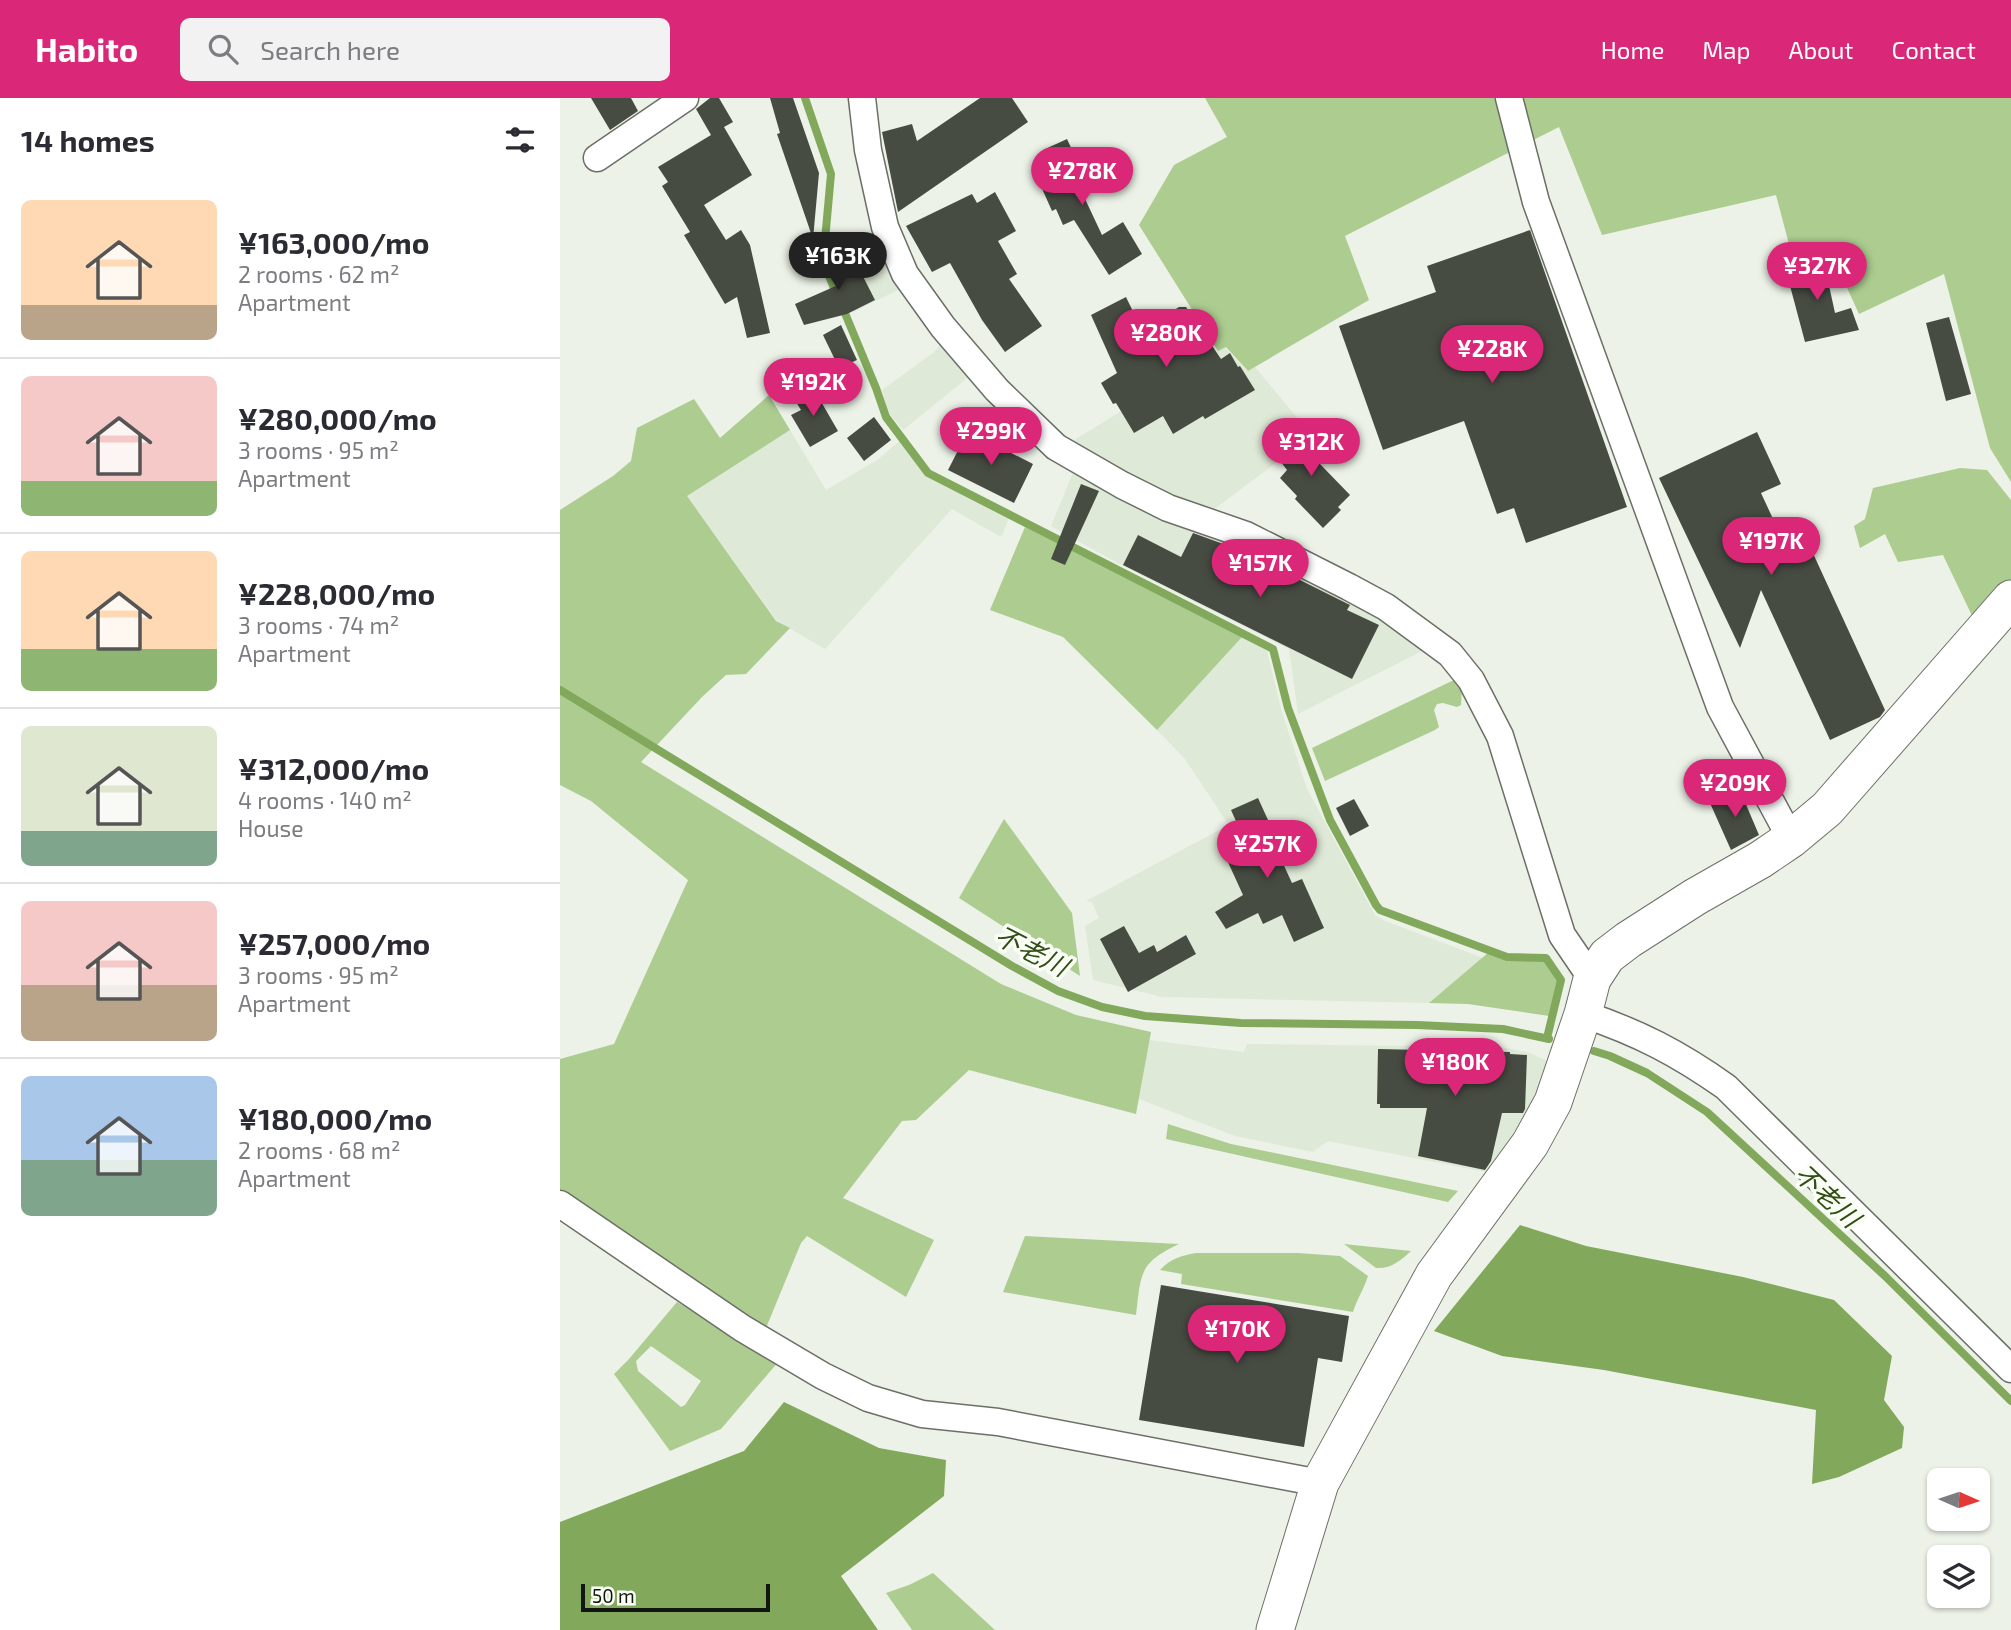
<!DOCTYPE html>
<html lang="en">
<head>
<meta charset="utf-8">
<style>
	body { margin:0; font-family:"Exo 2","Noto Sans JP",sans-serif; background:#f2f2f3; color:#2b2b33; height:100vh; display:flex; flex-direction:column; font-size:26px; white-space:nowrap }
	* { box-sizing:border-box; margin:0 }
	p { font-size:23px; color:#7c7c81 }
	.icon { flex:none; width:38px; height:38px; fill:none; stroke:currentColor; stroke-width:2; stroke-linecap:round; stroke-linejoin:round }
	.map { position:relative; flex:1; overflow:hidden }
	.panel { display:flex; flex-direction:column; background:#fff; width:560px }
	.panel>* { flex:none }
	.needle { width:46px; rotate:93deg }
	.controls { position:absolute; left:1367px; top:1370px; display:grid; gap:14px }
	.controls a { display:grid; place-items:center; width:63px; height:63px; border-radius:10px; background:#fff; box-shadow:0 2px 5px #0004; font-size:35px }
	.scale { position:absolute; left:21px; bottom:18px; width:189px; box-sizing:border-box; padding-left:7px; border:4px solid #131512; border-top:0; font-size:19px; line-height:24px; white-space:nowrap; color:#131512; -webkit-text-stroke:5px #f9fff5; paint-order:stroke }
	.price { position:absolute; translate:-50% -60px; padding:0 16px; border-radius:24px; background:#db2777; color:#fff; font-size:23px; line-height:46px; filter:drop-shadow(0 2px 4px #0008) }
	.price::after { content:''; position:absolute; left:50%; top:42px; width:21px; height:16px; margin-left:-10px; background:inherit; clip-path:polygon(0 0,100% 0,50% 100%) }
	.price.selected { background:#222; color:#fff }
	ul { padding:0; list-style:none }
	li { display:flex; align-items:center; gap:21px; height:175px; padding:0 21px }
	li+li { border-top:2px solid #e1e1e2 }
	li span { display:grid; place-items:center; flex:none; width:196px; height:140px; border-radius:10px; color:#555 }
	li>.icon { margin-inline-start:auto }
	span .icon { width:84px; height:84px; fill:#fffc; stroke-width:1 }
	li b { font-size:30px }
	h2 { display:flex; justify-content:space-between; align-items:center; height:84px; padding:0 21px; font-size:30px }
	header { display:flex; align-items:center; gap:42px; box-sizing:border-box; height:98px; padding:0 35px; background:#db2777; color:#fff }
	header strong { font-size:33px }
	nav { display:flex; gap:38px; margin-inline-start:auto; font-size:24px }
	.search { width:490px; height:63px; background:#f2f2f3; display:flex; align-items:center; gap:18px; box-sizing:border-box; padding:0 24px; border-radius:10px; color:#7c7c81; font-size:26px }
	main { display:flex; flex:1; min-height:0 }
	.map>svg:first-child { display:block }
	.built { fill:#dfe9d7 }
	.green { fill:#accc90; fill-rule:evenodd }
	.water { fill:#81a85b }
	.lines { fill:none; stroke-linecap:round; stroke-linejoin:round }
	.stream { stroke:#81a85b; stroke-width:8 }
	.building { fill:#474c43 }
	.street-casing { stroke:#6b7067; stroke-width:29 }
	.secondary-casing { stroke:#6b7067; stroke-width:39 }
	.street { stroke:#fff; stroke-width:26 }
	.secondary { stroke:#fff; stroke-width:37 }
	.labels { text-anchor:middle; dominant-baseline:central; stroke-width:7; stroke-linejoin:round; paint-order:stroke }
	.water-label { font-size:26px; font-style:italic; fill:#344d16; stroke:#f9fff5 }
</style>
</head>
<body>
<header>
<strong>Habito</strong>
<div class="search"><svg class="icon" aria-label="search" viewBox="0 0 24 24"><circle cx="10" cy="10" r="6"/><path d="M15 15l6 6"/></svg>Search here</div>
<nav><a>Home</a><a>Map</a><a>About</a><a>Contact</a></nav>
</header>
<main>
<section class="panel">
<h2>14 homes<svg class="icon" aria-label="filters" viewBox="0 0 24 24"><path d="M4 7h16M4 17h16"/><circle cx="9" cy="7" r="2"/><circle cx="15" cy="17" r="2"/></svg></h2>
<ul>
<li><span style="background:linear-gradient(#ffd9b3 75%,#b9a48a 0)"><svg class="icon" aria-label="home" viewBox="0 0 24 24"><path d="M3 11l9-7 9 7M6 9v11h12V9"/></svg></span><div><b>¥163,000/mo</b><p>2 rooms · 62 m²</p><p>Apartment</p></div></li>
<li><span style="background:linear-gradient(#f6c9c9 75%,#8fb573 0)"><svg class="icon" aria-label="home" viewBox="0 0 24 24"><path d="M3 11l9-7 9 7M6 9v11h12V9"/></svg></span><div><b>¥280,000/mo</b><p>3 rooms · 95 m²</p><p>Apartment</p></div></li>
<li><span style="background:linear-gradient(#ffd9b3 70%,#8fb573 0)"><svg class="icon" aria-label="home" viewBox="0 0 24 24"><path d="M3 11l9-7 9 7M6 9v11h12V9"/></svg></span><div><b>¥228,000/mo</b><p>3 rooms · 74 m²</p><p>Apartment</p></div></li>
<li><span style="background:linear-gradient(#dfe7d0 75%,#7fa58c 0)"><svg class="icon" aria-label="home" viewBox="0 0 24 24"><path d="M3 11l9-7 9 7M6 9v11h12V9"/></svg></span><div><b>¥312,000/mo</b><p>4 rooms · 140 m²</p><p>House</p></div></li>
<li><span style="background:linear-gradient(#f6c9c9 60%,#b9a48a 0)"><svg class="icon" aria-label="home" viewBox="0 0 24 24"><path d="M3 11l9-7 9 7M6 9v11h12V9"/></svg></span><div><b>¥257,000/mo</b><p>3 rooms · 95 m²</p><p>Apartment</p></div></li>
<li><span style="background:linear-gradient(#a9c7e8 60%,#7fa58c 0)"><svg class="icon" aria-label="home" viewBox="0 0 24 24"><path d="M3 11l9-7 9 7M6 9v11h12V9"/></svg></span><div><b>¥180,000/mo</b><p>2 rooms · 68 m²</p><p>Apartment</p></div></li>
</ul>
</section>
<div class="map">
<svg width="1451" height="1532" viewBox="0 0 1451 1532">
	<rect width="100%" height="100%" fill="#ecf2e7"/>
	<path class="built" d="M316 133 342 190 293 214 266 161Z
		M382 245 411 277 343 332 327 313 322 292 373 255Z
		M665 249 687 273 695 269 750 335 734 351 652 413 592 392 545 366 513 343Z
		M230 332 266 392 317 362 342 341 367 376 451 416 441 439 392 411 265 551 217 523 127 398Z
		M515 370 691 446 794 500 864 552 738 616 729 551 563 468 491 428Z
		M682 539 707 553 721 611 747 691 815 817 825 823 923 860 869 905 602 899 533 882 525 828 539 820 532 804 526 803 669 727 625 661 597 632Z
		M589 942 684 954 687 946 941 949 968 954 991 965 975 1006 931 1075 768 1043 753 1054 675 1038 579 1001Z"/>
	<path class="green" d="M645 0H1451V384L1430 350 1384 176 1299 216 1267 146 1231 154 1216 97 1042 137 999 29 785 138 809 202 688 273 666 249 658 253 579 127 614 67 667 39Z
		M209 297 230 332 127 398 216 523 230 530 186 576 166 577 142 599 81 664 441 886 516 917 591 934 576 1016 409 972 356 1022 342 1023 283 1100 374 1142 346 1199 247 1138 241 1145 206 1230 47 1123 0 1095V961L54 946 128 782 31 703 0 687V412L53 378 71 363 77 330 134 301 160 340Z
		M1400 370 1427 372 1451 402V483L1415 524 1383 457 1338 464 1325 436 1300 450 1294 428 1305 421 1313 390Z
		M465 429 682 539 597 632 503 539 430 512Z
		M896 581 902 591 901 607 897 609 883 605 877 606 874 612 879 629 875 632 765 683 752 650Z
		M444 721 512 815 520 878 399 800Z
		M929 854 948 861 985 863 998 883 989 918 908 906 869 905Z
		M608 1026 671 1046 898 1093 888 1104 606 1041Z
		M465 1138 619 1146C579 1165 581 1175 576 1217L443 1194Z
		M784 1146 851 1153C840 1163 831 1171 816 1170Z
		M636 1155H738L780 1158 808 1178C804 1191 797 1201 793 1214L621 1186 622 1176 600 1172C611 1160 621 1158 636 1155Z
		M117 1204 219 1263 161 1331 110 1353 54 1276 69 1261ZM91 1248 141 1283 125 1307 121 1309 78 1273 76 1263Z
		M373 1475 435 1532H352L326 1495 349 1487Z"/>
	<path class="water" d="M960 1127 1026 1148 1183 1179 1274 1202 1332 1258 1324 1302 1344 1329 1342 1350 1279 1379 1252 1386 1256 1312 1044 1272 942 1258 874 1233Z
		M224 1304 319 1350 386 1362 384 1398 281 1478 318 1532H0V1424L184 1353Z"/>
	<g class="lines">
		<path class="stream" d="M245 0 271 76 263 164 277 197
			M282 208 316 290 326 319 368 375 713 551 728 610 770 722 816 807 820 812 947 859 986 860 1001 882 987 940
			M0 592 452 868 498 893 542 909 585 918 681 925 857 927 943 931 989 941
			M1034 953 1050 958 1087 975 1147 1014 1325 1178 1451 1303"/>
	</g>
	<path class="building" d="M31 0H71L78 13 50 32Z
		M150 0H159L173 24 164 29 192 77 144 107 166 142 181 132 190 147 210 235 187 240 177 199 165 206 124 137 130 134 102 88 108 84 98 69 151 37 136 11Z
		M210 0H233L259 75 253 141 217 36 220 35Z
		M420 0H452L468 24 338 114 322 34 352 26 357 43Z
		M507 41 526 82 518 86 542 137 563 124 582 156 549 177 514 122 503 127 496 111 492 113 472 68 487 61 483 52Z
		M435 94 456 133 438 143 457 176 449 181 482 228 445 254 422 222 390 165 372 174 346 128 412 96 417 105Z
		M970 132 1067 409 966 445 954 410 937 416 904 323 823 352 779 228 876 194 867 168Z
		M289 151 315 202 287 216 244 227 235 206 278 187 266 163Z
		M1263 160 1275 215 1291 210 1299 232 1245 244 1225 169Z
		M566 199 582 232 619 209H626L661 261 670 255 678 269 680 268 695 292 645 321 643 318 613 336 603 318 574 335 556 305 553 306 541 285 557 275 531 217Z
		M1389 219 1411 296 1386 303 1366 225Z
		M281 227 297 262 279 270 263 237Z
		M252 288 278 333 250 349 231 317 241 312 233 299Z
		M314 319 331 342 304 363 287 340Z
		M740 331 769 356 760 366 790 397 778 409 781 412 763 430 735 401 737 398 720 380 727 372 714 355Z
		M408 333 473 366 454 405 388 372Z
		M1197 334 1221 386 1201 395 1220 436 1240 427 1325 612 1320 619 1270 642 1201 492 1180 550 1099 380Z
		M521 386 539 393 505 467 491 461Z
		M633 435 680 452 790 507 787 512 819 527 792 581 563 467 578 437 621 459Z
		M1179 690 1199 737 1171 752 1150 705Z
		M698 700 713 733 709 735 732 785 742 781 764 830 734 844 722 817 703 826 698 815 666 831 655 814 683 797 667 762 689 752 671 712Z
		M794 701 809 728 790 738 776 710Z
		M564 828 579 855 594 847 597 854 626 837 636 856 568 894 540 841Z
		M818 951 950 954V956L967 957 965 1011 963 1015H942L931 1063 925 1072 858 1058 867 1010H820V1006H817Z
		M601 1187 789 1218 782 1264 758 1260 744 1349 579 1322Z"/>
	<g class="lines">
		<g class="street-casing">
			<path id="street" d="M302 0 308 52 325 129 345 176 383 229 437 292 496 349 562 387 608 410 686 437 789 489 826 509 890 556 911 582 940 638 1002 837 1032 881
				M949 0 976 104 1160 609 1231 741
				M37 60 125 0
				M1023 916C1079 935 1118 955 1166 989L1451 1271
				M0 1106 182 1230 263 1278 308 1300 362 1316 438 1324 760 1385"/>
		</g>
		<g class="secondary-casing">
			<path id="secondary" d="M715 1532 760 1385 874 1177 970 1046 993 1004 1023 916 1032 881 1047 858 1068 842 1135 799 1200 762 1231 741 1267 711 1451 501"/>
		</g>
		<use href="#street" class="street"/>
		<use href="#secondary" class="secondary"/>
	</g>
	<g class="labels">
		<g class="water-label">
			<text transform="translate(472 852) rotate(27)">不老川</text>
			<text transform="translate(1268 1097) rotate(43)">不老川</text>
		</g>
	</g>
</svg>
<div class="controls">
<a><svg class="needle" viewBox="-14 -14 28 28"><path d="M0-13l5 13h-10z" fill="#e53935"/><path d="M0 13l5-13h-10z" fill="#7c7c81"/></svg></a>
<a><svg class="icon" aria-label="layers" viewBox="0 0 24 24"><path d="M12 4l9 5-9 5-9-5zM3 14l9 5 9-5"/></svg></a>
</div>
<div class="scale">50 m</div>
<b class="price" style="left:522px;top:109px">¥278K</b>
<b class="price selected" style="left:278px;top:194px">¥163K</b>
<b class="price" style="left:1257px;top:204px">¥327K</b>
<b class="price" style="left:606px;top:271px">¥280K</b>
<b class="price" style="left:932px;top:287px">¥228K</b>
<b class="price" style="left:253px;top:320px">¥192K</b>
<b class="price" style="left:431px;top:369px">¥299K</b>
<b class="price" style="left:751px;top:380px">¥312K</b>
<b class="price" style="left:1211px;top:479px">¥197K</b>
<b class="price" style="left:700px;top:501px">¥157K</b>
<b class="price" style="left:1175px;top:721px">¥209K</b>
<b class="price" style="left:707px;top:782px">¥257K</b>
<b class="price" style="left:895px;top:1000px">¥180K</b>
<b class="price" style="left:677px;top:1267px">¥170K</b>
</div>
</main>
</body>
</html>
